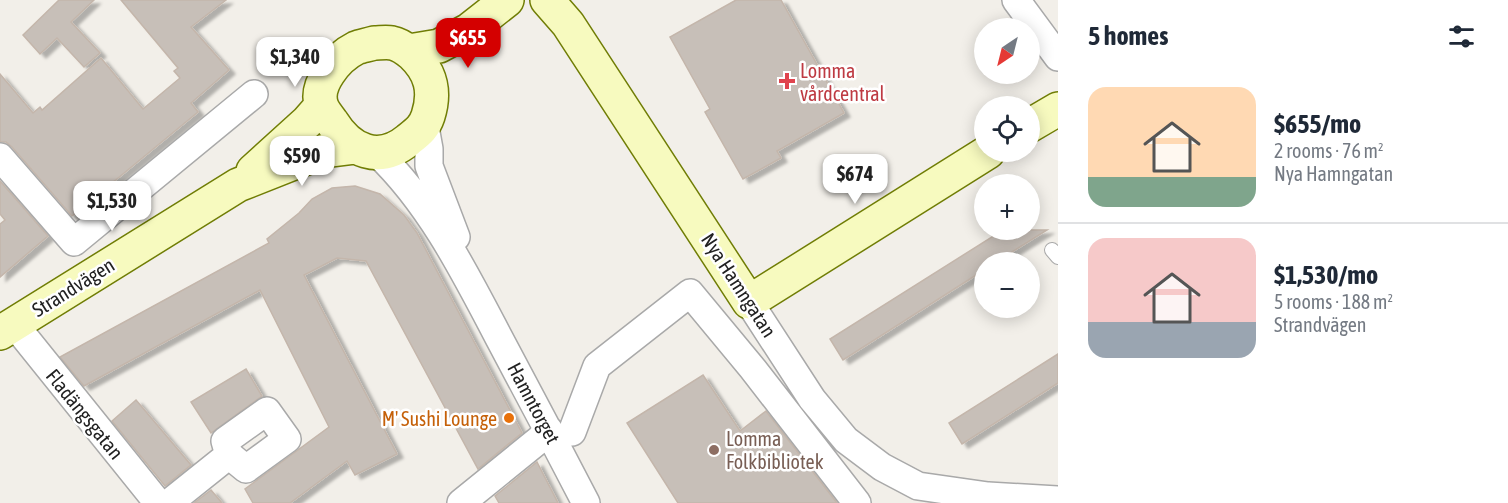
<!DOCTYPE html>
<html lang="en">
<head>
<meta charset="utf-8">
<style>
	body { margin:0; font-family:"Asap Condensed",sans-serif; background:#f6f6f7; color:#1f2937; height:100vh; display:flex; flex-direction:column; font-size:22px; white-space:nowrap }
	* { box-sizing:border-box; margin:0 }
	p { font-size:20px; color:#747a83 }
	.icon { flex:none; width:33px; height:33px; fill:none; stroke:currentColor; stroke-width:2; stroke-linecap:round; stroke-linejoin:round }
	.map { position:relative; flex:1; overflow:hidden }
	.drawer { display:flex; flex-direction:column; background:#fff; width:450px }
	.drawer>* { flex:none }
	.needle { width:39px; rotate:215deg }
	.fabs { position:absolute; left:974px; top:18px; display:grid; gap:12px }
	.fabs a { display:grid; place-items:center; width:66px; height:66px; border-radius:50%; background:#fff; box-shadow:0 3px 15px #0003; font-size:30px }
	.price { position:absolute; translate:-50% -51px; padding:0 14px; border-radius:12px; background:#fff; color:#222; font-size:20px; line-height:39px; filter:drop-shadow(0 2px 3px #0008) }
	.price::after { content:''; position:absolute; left:50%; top:36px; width:18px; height:14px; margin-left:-9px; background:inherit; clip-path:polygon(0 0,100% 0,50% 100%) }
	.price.on { background:#d40000; color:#fff }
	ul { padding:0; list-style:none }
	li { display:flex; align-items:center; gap:18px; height:150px; padding:0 30px }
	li+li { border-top:2px solid #e0e1e3 }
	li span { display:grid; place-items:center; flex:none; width:168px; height:120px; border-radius:18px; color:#555 }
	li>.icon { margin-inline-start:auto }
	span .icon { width:72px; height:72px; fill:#fffc; stroke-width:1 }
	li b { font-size:26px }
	h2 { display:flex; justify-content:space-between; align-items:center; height:72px; padding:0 30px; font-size:26px }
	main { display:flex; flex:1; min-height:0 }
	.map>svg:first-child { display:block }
	.building { fill:#c7bfb8; stroke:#c4b6ab; stroke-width:1.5; filter:url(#shadow) }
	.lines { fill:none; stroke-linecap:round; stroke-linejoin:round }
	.lane-casing { stroke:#a9a9a9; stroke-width:16 }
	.street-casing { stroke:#a9a9a9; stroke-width:30 }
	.secondary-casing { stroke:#707d05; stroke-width:36 }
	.lane { stroke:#fff; stroke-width:14 }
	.street { stroke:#fff; stroke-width:27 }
	.secondary { stroke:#f7fabf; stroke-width:33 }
	.health-dot { fill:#e0444e; stroke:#fff; stroke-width:2 }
	.food-dot { fill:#e8710a; stroke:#fff; stroke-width:2 }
	.education-dot { fill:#8d6e63; stroke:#fff; stroke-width:2 }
	.labels { text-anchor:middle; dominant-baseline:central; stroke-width:5; stroke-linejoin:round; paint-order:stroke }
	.health-label { font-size:20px; fill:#be3a42; stroke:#fff; text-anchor:start }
	.street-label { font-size:20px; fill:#222; stroke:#fff }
	.food-label { font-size:20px; fill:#c56008; stroke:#fff; text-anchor:end }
	.education-label { font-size:20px; fill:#785e54; stroke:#fff; text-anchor:start }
</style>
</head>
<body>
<main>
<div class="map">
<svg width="1058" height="503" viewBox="0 0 1058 503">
	<defs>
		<filter id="shadow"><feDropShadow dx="6" dy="4" stdDeviation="1.5" flood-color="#0004"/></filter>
	</defs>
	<rect width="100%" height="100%" fill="#f2efe9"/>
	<path class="building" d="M59 0H94L71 22 100 53 84 67 57 38 40 54 23 35Z
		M121 0H226L191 27 229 70 191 103 198 112 72 216 12 147 6 142H0V74L33 113 40 107 42 110 101 58 143 109 180 78 174 71 178 68Z
		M736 0H781L844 113 777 151 781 158 743 179 705 112 710 109 670 37Z
		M0 181 48 236 0 277V224L5 220 0 214Z
		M355 186 380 194 404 215 417 233 522 433 478 469 366 261 337 258 304 275 397 454 355 475 347 461 290 503H253L245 489 329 427 260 290 84 386 60 357 269 243 267 239 299 213 312 199 332 188Z
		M1003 230H1047L996 262H984V270L843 360 830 339Z
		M1058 354V383L962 444 949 423Z
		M246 369 262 396 211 433 191 402Z
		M703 375 740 431 766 411 837 503H678L627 423Z
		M136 400 191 465 165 486 112 421Z
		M537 462 558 503H499L495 496Z
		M211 490 222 503H194Z"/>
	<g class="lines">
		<g class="lane-casing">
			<path id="lane" d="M1052 250 1058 257"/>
		</g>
		<g class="street-casing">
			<path id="street" d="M1016 0 1058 57
				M425 127 429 149V166L456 237
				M377 153C430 203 465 273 498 336 528 392 557 447 586 503
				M0 157 74 242 254 94
				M749 302 812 399 846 440 882 467 918 486 988 496 1058 500
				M14 324 158 503
				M267 411 287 439 246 469 229 455 225 441Z
				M572 432 597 366 690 293 753 369 857 503
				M169 503 229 455
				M461 503 540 439 548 429"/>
		</g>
		<g class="secondary-casing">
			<path id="secondary" d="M547 0 568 24 749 302 988 152
				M374 43C379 43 387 42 392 43 398 44 407 50 412 54 431 72 436 91 428 116 424 128 418 132 408 140 379 164 350 151 332 122 329 118 324 112 322 107 313 85 338 57 356 48 361 46 368 45 374 43Z
				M409 51 439 46 469 30 507 0
				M1029 126 1058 109
				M253 171 307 122 321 106
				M0 333 238 185 324 151 356 147"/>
		</g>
		<use href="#lane" class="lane"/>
		<use href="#street" class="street"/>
		<use href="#secondary" class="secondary"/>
	</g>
	<path class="health-dot" d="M784 72h6v6h6v6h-6v6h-6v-6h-6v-6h6z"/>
	<circle class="food-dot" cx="509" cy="418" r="6"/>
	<circle class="education-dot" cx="714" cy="450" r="6"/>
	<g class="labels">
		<g class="health-label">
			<text x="800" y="70">Lomma<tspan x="800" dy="23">vårdcentral</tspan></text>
		</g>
		<g class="street-label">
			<text transform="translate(739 285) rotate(57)">Nya Hamngatan</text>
			<text transform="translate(73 287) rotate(-32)">Strandvägen</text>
			<text transform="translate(534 403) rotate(62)">Hamntorget</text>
			<text transform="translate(85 414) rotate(51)">Fladängsgatan</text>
		</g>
		<g class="food-label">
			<text x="497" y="418">M' Sushi Lounge</text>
		</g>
		<g class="education-label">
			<text x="726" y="438">Lomma<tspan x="726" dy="23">Folkbibliotek</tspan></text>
		</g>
	</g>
</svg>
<div class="fabs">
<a><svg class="needle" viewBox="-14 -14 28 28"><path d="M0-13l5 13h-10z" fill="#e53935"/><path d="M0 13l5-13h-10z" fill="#747a83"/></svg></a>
<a><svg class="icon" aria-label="locate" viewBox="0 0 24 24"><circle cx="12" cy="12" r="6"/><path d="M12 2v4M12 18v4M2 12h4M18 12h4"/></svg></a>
<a>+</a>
<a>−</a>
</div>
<b class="price on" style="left:468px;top:69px">$655</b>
<b class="price" style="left:295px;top:88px">$1,340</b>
<b class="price" style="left:302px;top:187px">$590</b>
<b class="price" style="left:855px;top:205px">$674</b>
<b class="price" style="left:112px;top:232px">$1,530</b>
</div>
<section class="drawer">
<h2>5 homes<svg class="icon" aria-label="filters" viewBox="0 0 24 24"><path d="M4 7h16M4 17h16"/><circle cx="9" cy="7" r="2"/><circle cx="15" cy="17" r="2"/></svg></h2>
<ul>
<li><span style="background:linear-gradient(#ffd9b3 75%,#7fa58c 0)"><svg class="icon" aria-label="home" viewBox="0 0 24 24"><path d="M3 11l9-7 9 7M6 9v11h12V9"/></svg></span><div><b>$655/mo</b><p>2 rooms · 76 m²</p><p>Nya Hamngatan</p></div></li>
<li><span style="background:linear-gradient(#f6c9c9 70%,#9aa5b1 0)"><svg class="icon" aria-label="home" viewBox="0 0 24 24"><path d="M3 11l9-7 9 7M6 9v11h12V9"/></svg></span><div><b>$1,530/mo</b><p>5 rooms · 188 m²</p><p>Strandvägen</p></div></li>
</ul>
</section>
</main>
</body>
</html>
